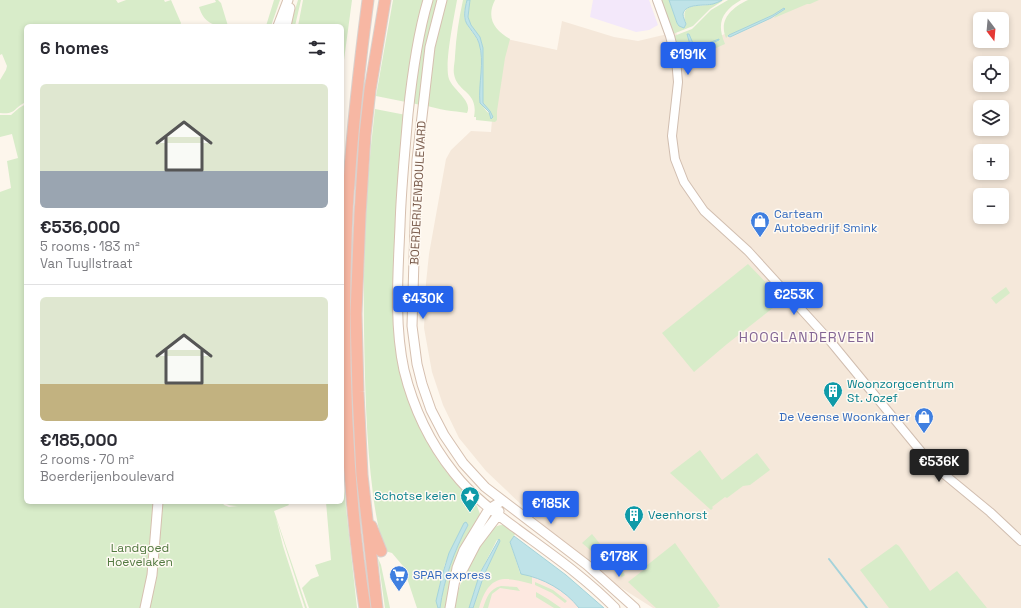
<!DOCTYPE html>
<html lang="en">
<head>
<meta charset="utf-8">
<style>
	body { margin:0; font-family:"Space Grotesk",sans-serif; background:#f7f7f7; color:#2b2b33; height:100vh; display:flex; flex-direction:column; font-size:15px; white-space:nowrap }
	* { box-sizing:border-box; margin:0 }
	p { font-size:13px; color:#7c7c81 }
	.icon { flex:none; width:22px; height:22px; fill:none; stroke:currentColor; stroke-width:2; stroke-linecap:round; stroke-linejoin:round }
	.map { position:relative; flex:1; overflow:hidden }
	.panel { position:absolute; left:24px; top:24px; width:320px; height:480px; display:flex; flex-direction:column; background:#fff; border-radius:6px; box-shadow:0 2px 6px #0003 }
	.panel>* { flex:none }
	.needle { width:26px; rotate:164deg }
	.controls { position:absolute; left:973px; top:12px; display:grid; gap:8px }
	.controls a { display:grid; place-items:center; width:36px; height:36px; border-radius:6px; background:#fff; box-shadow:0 2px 6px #0003; font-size:20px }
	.price { position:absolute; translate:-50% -34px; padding:0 9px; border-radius:4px; background:#2563eb; color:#fff; font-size:13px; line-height:26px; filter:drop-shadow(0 1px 2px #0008) }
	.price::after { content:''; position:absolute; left:50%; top:24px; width:12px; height:9px; margin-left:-6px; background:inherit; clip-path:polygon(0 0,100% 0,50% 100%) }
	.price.selected { background:#222; color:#fff }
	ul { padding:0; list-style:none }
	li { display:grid; align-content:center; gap:8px; height:212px; padding:0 16px }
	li+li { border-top:1px solid #e1e1e2 }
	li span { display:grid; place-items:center; height:124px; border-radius:6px; color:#555 }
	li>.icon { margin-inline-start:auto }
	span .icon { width:72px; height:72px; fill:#fffc; stroke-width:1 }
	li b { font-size:17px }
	h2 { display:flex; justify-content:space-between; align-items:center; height:48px; padding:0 16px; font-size:17px }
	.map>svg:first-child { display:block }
	.residential { fill:#f5e8da; fill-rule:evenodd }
	.commercial { fill:#fde8e0 }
	.education { fill:#f3e8fa }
	.green { fill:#d8ecc9 }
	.water { fill:#bfe3e8; stroke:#a5d3da }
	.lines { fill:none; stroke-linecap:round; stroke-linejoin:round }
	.stream { stroke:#a5d3da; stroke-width:2 }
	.tertiary-casing { stroke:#d1beb0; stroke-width:10 }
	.secondary-casing { stroke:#d6c0b0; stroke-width:11 }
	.motorway-casing { stroke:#dad1cd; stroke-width:13 }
	.tertiary { stroke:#fff; stroke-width:8 }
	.secondary { stroke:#fff; stroke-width:9 }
	.motorway { stroke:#f7b7a3; stroke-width:11 }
	.labels { text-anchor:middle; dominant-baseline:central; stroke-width:3; stroke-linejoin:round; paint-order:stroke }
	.street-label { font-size:12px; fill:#7a5c4d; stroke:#fffaf3 }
	.shop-label { font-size:12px; fill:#366cbe; stroke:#fffaf3; text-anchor:start }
	.culture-label { font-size:12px; fill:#0d838f; stroke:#fffaf3; text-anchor:start }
	.park-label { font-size:12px; fill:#537a41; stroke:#fffaf3 }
	.quarter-label { font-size:14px; letter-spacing:1px; fill:#846695; stroke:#fffaf3 }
</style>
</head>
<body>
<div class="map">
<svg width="1021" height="608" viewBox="0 0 1021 608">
	<rect width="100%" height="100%" fill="#fdf6ec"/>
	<path class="residential" d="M801 0H1021V608H653L585 565 486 471 459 438 443 405 432 372 424 328 426 283 429 254 446 159 451 150 471 131 491 132 498 46 502 38 557 50 562 21 614 37 638 41 676 32 684 52ZM980 19H1002V41H980ZM980 63H1002V85H980ZM980 107H1002V129H980ZM980 151H1002V173H980ZM980 195H1002V217H980Z"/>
	<path class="commercial" d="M483 571 544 577 583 608H471Z"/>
	<path class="education" d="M593 0H649L658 25 649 30 636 32 590 17Z"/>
	<path class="green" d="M0 0H116L118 3 126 0H164L165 2 171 0 181 23 180 26H26V102C13 108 16 115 0 113V80L6 70 7 66 2 54 0 55Z
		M215 0H218L221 3 228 26C213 26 204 23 199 7L216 2Z
		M274 0H280L271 26H266Z
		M298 0H301L295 26H290Z
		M303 0H352L342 75V26H298Z
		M393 0H426L406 102 376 96Z
		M430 0H440L420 105 412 103 416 63Z
		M444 0H457C454 18 444 64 449 79 453 90 473 101 467 113 453 111 439 110 425 105L430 65Z
		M463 0H467C466 5 464 11 464 16 466 28 477 35 480 46 483 63 480 83 480 100 482 106 487 113 492 115L483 103V48L480 37 471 25 468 17 470 0H495C486 18 494 30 510 39L505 58 497 111V120L495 122 476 120V117H474C479 91 457 93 454 74 453 68 455 62 455 56 456 37 459 18 463 0Z
		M661 0H669L677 23 679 26 684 28 686 24C679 1 697 8 712 4 717 3 720 0 724 0L710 9 693 26 673 34Z
		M728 0H741C722 11 716 23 725 44 712 50 694 59 680 54L678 52 674 36 692 29 711 10Z
		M748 0H819L810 4H807L774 18 777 14 784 9V8L773 15 729 35 726 38C718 19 733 7 748 0Z
		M26 104V502H222L224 505 229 507 274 502H287L289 505 274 511 307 608H305L276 518 283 546 303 608H0V192L11 188 7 161 18 158 12 134 0 137V115H11L19 108Z
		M375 109 406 115 398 336 426 434 435 456 448 474 477 506 480 514 446 608H440C444 579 454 551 468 525L459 533 445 564 439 587 438 608H417L403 566 392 553 385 551 383 548C379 530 375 512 373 494 366 439 365 385 364 330 363 256 366 182 375 109Z
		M748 264 783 300 727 344 694 372 662 333Z
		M1006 287 1010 293 996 304 991 298Z
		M700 450 722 480 757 453 770 470 750 485 743 486 727 498 725 497 712 507 713 508 711 510 670 473Z
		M342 471 357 608H309L302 588 311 579 319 576 315 565 331 560 326 502H342Z
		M223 502H270C258 504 232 510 223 502Z
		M503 525 517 531 510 542 520 573 532 576V584C501 575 489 576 479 608H473L484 575 500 541 497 540 480 573 469 608H454C459 582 469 561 485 540 490 533 493 525 503 525Z
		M592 534 625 575 622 577 582 543Z
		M675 543 720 606 717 608H656L628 582 646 568V566Z
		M896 544 899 546 930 591 957 571 987 608H889L860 570Z
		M378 558 381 565 390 608H385Z
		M535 582 553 590 567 601 565 603 552 593 535 585Z
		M501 586 517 587 520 591 500 588 492 594 488 608H483C487 597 489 589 501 586Z
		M536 592 548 599 561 608H554L536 597Z"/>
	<path class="water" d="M467 0H470L468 17 471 25 480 37 483 48V103L490 111 493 117 491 119 489 112 480 103C478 84 485 62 479 43 477 37 473 33 469 27 462 19 465 9 467 0Z
		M669 0H722C719 2 716 3 713 4 705 6 685 3 683 14 683 17 685 21 686 24L684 28 679 26 677 23Z
		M784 8 785 9 771 18 730 37 728 36 729 35 773 15Z
		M687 34H689L695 48 719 39V40L695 51 691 48Z
		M466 522 468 525C454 551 444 579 440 608H438L436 601 442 576 449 553 464 523Z
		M514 536 566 575 604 608H579C565 590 543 578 521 574L510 542Z
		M499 539 500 541 484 575 473 608H469L480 573Z"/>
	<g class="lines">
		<path class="stream" d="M829 559 867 608"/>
		<g class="tertiary-casing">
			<path id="tertiary" d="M657 0 670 36 676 59 678 82 672 136 675 159 684 182 704 211 748 251 831 342 923 454 939 470 990 512 1021 541"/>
		</g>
		<g class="secondary-casing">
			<path id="secondary" d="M428 0C417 37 412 76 408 114 405 151 401 189 400 226 398 272 394 325 404 370 413 407 430 443 454 473 472 496 494 512 517 529 551 554 586 578 615 608
				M442 0 430 47 417 160 412 326 417 364 422 384 431 410 444 435 463 463 485 487 587 565 635 608
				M278 26 288 0
				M286 26 290 8
				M463 569 476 544 498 515 499 511
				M145 608 152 575 158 502
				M450 608 457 568 464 550 489 509 502 501"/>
		</g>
		<g class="motorway-casing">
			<path id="motorway" d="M371 526 381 551
				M365 608C348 498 343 386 345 275 346 244 346 213 349 183 353 122 360 61 368 0
				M377 608 362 475 358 392 356 314 360 215 365 135 370 90 385 0"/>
		</g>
		<use href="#tertiary" class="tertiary"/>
		<use href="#secondary" class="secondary"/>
		<use href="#motorway" class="motorway"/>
	</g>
	<defs>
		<g id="shop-pin" transform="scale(1)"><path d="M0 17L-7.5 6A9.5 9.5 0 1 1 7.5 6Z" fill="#3f7fe0" stroke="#fffaf3"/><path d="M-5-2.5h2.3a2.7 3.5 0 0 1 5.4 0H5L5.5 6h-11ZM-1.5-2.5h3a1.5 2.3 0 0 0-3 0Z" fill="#fff"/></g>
		<g id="building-pin" transform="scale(1)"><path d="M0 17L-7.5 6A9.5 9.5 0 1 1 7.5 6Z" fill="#0f9aa8" stroke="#fffaf3"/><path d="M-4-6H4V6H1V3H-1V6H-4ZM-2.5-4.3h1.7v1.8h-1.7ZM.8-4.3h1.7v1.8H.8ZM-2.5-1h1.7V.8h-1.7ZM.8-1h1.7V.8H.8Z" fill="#fff"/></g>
		<g id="sight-pin" transform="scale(1)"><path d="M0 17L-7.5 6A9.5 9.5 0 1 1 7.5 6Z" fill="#0f9aa8" stroke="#fffaf3"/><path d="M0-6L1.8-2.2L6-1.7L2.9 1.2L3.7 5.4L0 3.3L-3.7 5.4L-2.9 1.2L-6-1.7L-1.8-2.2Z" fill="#fff"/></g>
		<g id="supermarket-pin" transform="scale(1)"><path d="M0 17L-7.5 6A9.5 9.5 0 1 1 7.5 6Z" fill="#3f7fe0" stroke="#fffaf3"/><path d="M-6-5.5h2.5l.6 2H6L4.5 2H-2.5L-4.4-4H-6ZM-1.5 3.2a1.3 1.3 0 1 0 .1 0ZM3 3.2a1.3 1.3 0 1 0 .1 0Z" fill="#fff"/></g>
	</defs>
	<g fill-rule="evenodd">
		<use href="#shop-pin" x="760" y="221"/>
		<use href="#building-pin" x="833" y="391"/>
		<use href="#shop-pin" x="924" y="417"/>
		<use href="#sight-pin" x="470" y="496"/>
		<use href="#building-pin" x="634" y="515"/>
		<use href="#supermarket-pin" x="399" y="575"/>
	</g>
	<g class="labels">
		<g class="street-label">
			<text transform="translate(418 193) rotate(-87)">BOERDERIJENBOULEVARD</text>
		</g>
		<g class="shop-label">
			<text x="774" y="214">Carteam<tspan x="774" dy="14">Autobedrijf Smink</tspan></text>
			<text x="910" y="417" text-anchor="end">De Veense Woonkamer</text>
			<text x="413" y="575">SPAR express</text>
		</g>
		<g class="culture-label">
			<text x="847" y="384">Woonzorgcentrum<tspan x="847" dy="14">St. Jozef</tspan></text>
			<text x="456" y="496" text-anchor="end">Schotse keien</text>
			<text x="648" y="515">Veenhorst</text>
		</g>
		<g class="park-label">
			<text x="140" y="548">Landgoed<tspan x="140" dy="14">Hoevelaken</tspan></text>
		</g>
		<g class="quarter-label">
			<text x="807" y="337">HOOGLANDERVEEN</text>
		</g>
	</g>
</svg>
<div class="controls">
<a><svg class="needle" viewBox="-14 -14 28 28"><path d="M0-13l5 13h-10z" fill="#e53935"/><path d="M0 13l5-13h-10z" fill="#7c7c81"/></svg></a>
<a><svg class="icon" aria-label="locate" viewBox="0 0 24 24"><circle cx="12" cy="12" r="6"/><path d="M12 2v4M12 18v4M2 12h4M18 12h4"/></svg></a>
<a><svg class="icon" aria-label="layers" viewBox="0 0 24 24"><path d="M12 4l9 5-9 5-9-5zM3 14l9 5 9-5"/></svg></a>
<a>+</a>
<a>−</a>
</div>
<b class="price" style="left:688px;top:76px">€191K</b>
<b class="price" style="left:794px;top:316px">€253K</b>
<b class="price" style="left:423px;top:320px">€430K</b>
<b class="price selected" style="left:939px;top:483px">€536K</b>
<b class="price" style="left:551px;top:525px">€185K</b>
<b class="price" style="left:619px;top:578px">€178K</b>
<section class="panel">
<h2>6 homes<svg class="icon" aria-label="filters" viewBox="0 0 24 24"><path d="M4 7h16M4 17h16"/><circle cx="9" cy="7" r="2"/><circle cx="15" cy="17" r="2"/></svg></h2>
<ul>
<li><span style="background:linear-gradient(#dfe7d0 70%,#9aa5b1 0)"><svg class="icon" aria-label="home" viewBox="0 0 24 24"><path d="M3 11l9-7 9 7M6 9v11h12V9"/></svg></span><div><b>€536,000</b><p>5 rooms · 183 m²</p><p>Van Tuyllstraat</p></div></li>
<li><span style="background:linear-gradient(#dfe7d0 70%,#c2b280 0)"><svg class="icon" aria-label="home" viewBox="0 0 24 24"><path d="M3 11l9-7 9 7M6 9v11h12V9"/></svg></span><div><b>€185,000</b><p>2 rooms · 70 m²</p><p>Boerderijenboulevard</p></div></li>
</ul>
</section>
</div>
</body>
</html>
